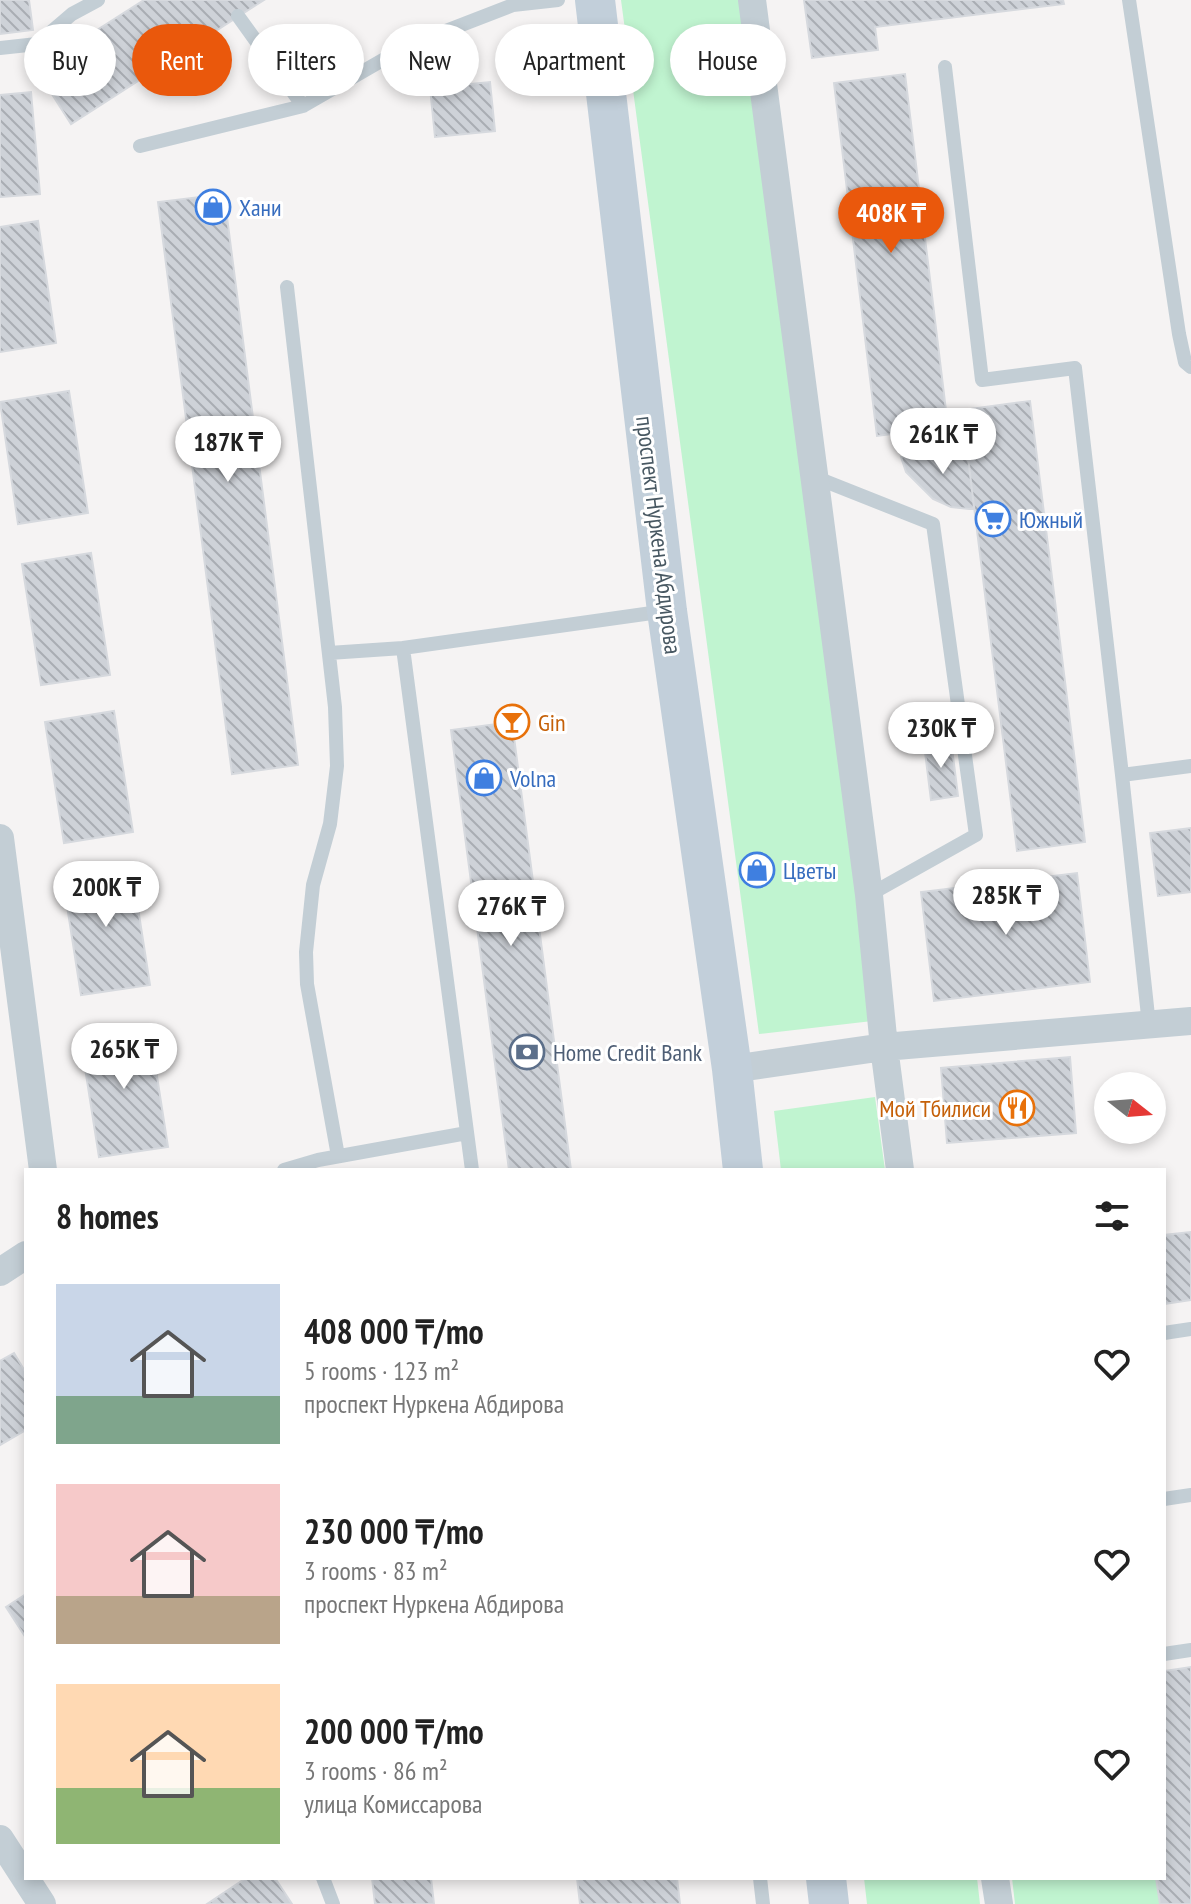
<!DOCTYPE html>
<html lang="en">
<head>
<meta charset="utf-8">
<style>
	body { margin:0; font-family:"PT Sans Narrow",sans-serif; background:#f2f2f2; color:#222; height:100vh; display:flex; flex-direction:column; font-size:30px; white-space:nowrap }
	* { box-sizing:border-box; margin:0 }
	p { font-size:26px; color:#767676 }
	.icon { flex:none; width:44px; height:44px; fill:none; stroke:currentColor; stroke-width:2; stroke-linecap:round; stroke-linejoin:round }
	.map { position:relative; flex:1; overflow:hidden }
	.details { position:absolute; left:24px; top:1168px; width:1142px; height:712px; display:flex; flex-direction:column; background:#fff; border-radius:0px; box-shadow:0 4px 12px #0003 }
	.details>* { flex:none }
	.banner { position:absolute; left:24px; top:24px; width:1144px; height:72px; display:flex; gap:16px }
	.needle { width:52px; rotate:107deg }
	.tools { position:absolute; left:1094px; top:1072px; display:grid; gap:16px }
	.tools a { display:grid; place-items:center; width:72px; height:72px; border-radius:50%; background:#fff; box-shadow:0 4px 12px #0003; font-size:40px }
	.price { position:absolute; translate:-50% -68px; padding:0 18px; border-radius:28px; background:#fff; color:#222; font-size:26px; line-height:52px; filter:drop-shadow(0 2px 4px #0008) }
	.price::after { content:''; position:absolute; left:50%; top:48px; width:24px; height:18px; margin-left:-12px; background:inherit; clip-path:polygon(0 0,100% 0,50% 100%) }
	.price.active { background:#ea580c; color:#fff }
	ul { padding:0; list-style:none }
	li { display:flex; align-items:center; gap:24px; height:200px; padding:0 32px }
	li span { display:grid; place-items:center; flex:none; width:224px; height:160px; border-radius:0px; color:#555 }
	li>.icon { margin-inline-start:auto }
	span .icon { width:96px; height:96px; fill:#fffc; stroke-width:1 }
	li b { font-size:34px }
	h2 { display:flex; justify-content:space-between; align-items:center; height:96px; padding:0 32px; font-size:34px }
	.pill { padding:0 28px; border-radius:36px; background:#fff; box-shadow:0 4px 12px #0003; font-size:28px; line-height:72px }
	.pill.active { background:#ea580c; color:#fff }
	.map>svg:first-child { display:block }
	.green { fill:#c0f4d0 }
	.building { fill:url(#building-back-hatch); stroke:#d6d9de; stroke-width:2 }
	.lines { fill:none; stroke-linecap:round; stroke-linejoin:round }
	.lane { stroke:#c3ced5; stroke-width:14 }
	.street { stroke:#c3ced5; stroke-width:28 }
	.secondary { stroke:#c2cfda; stroke-width:40 }
	.labels { text-anchor:middle; dominant-baseline:central; stroke-width:6; stroke-linejoin:round; paint-order:stroke }
	.shop-label { font-size:24px; fill:#366cbe; stroke:#fff; text-anchor:start }
	.street-label { font-size:24px; fill:#485862; stroke:#fff }
	.food-label { font-size:24px; fill:#c56008; stroke:#fff; text-anchor:start }
	.service-label { font-size:24px; fill:#4e5e75; stroke:#fff; text-anchor:start }
</style>
</head>
<body>
<div class="map">
<svg width="1191" height="1904" viewBox="0 0 1191 1904">
	<defs>
		<pattern id="building-back-hatch" width="6" height="6" patternUnits="userSpaceOnUse" patternTransform="scale(2)"><rect width="6" height="6" fill="#ced2d8"/><path d="M-1 5l2 2M0 0l6 6M5-1l2 2" fill="none" stroke="#a9adb3"/></pattern>
	</defs>
	<rect width="100%" height="100%" fill="#f5f3f3"/>
	<path class="green" d="M621 0H750L881 1020 759 1034Z
		M875 1097 885 1170H781L774 1111Z
		M864 1878H977L980 1904H867Z
		M1012 1878H1156L1160 1904H1015Z"/>
	<path class="building" d="M0 0H29L33 30 0 34Z
		M144 0H264L71 124 36 69Z
		M804 0H1063L1064 4 875 27 878 50 812 58Z
		M905 74 948 427 877 436 834 83Z
		M490 82 495 131 435 137 430 88Z
		M31 92 40 194 0 197V95Z
		M224 194 298 765 232 774 158 202Z
		M38 221 56 343 0 352V227Z
		M69 391 88 513 18 524 0 402Z
		M1030 401 1085 842 1017 851 962 410Z
		M967 447 974 508 969 509 951 507 933 499 906 472 901 457Z
		M91 553 110 675 41 685 22 564Z
		M114 711 133 832 64 843 45 722Z
		M512 722 571 1170H509L451 730Z
		M951 740 958 796 931 800 924 744Z
		M1191 828V892L1158 896 1150 833Z
		M131 863 150 985 81 995 62 874Z
		M1077 873 1090 982 934 1001 921 892Z
		M149 1025 168 1147 99 1157 80 1036Z
		M1070 1057 1076 1133 947 1143 941 1068Z
		M1191 1232V1300L1164 1304V1235Z
		M14 1353 26 1373V1430L0 1445V1361Z
		M26 1594V1638L6 1607Z
		M1191 1667V1904H1160L1156 1878H1164V1671Z
		M246 1878H275L292 1904H207Z
		M372 1878H431L434 1904H375Z
		M577 1878H677L680 1904H580Z"/>
	<g class="lines">
		<path class="lane" d="M1129 0 1179 334 1185 362 1191 367
			M238 16 303 106 407 46 513 5 558 0
			M0 48 37 44 72 14 98 0
			M945 67 982 380 1075 368 1122 775
			M140 146 303 106
			M287 287 335 707 337 766 330 824 313 885 306 952 307 984 338 1156
			M812 476 933 524 976 835 869 895
			M329 653 403 648
			M1149 1025 1122 775 1191 766
			M284 1170 318 1160 467 1133
			M472 1170 403 648 666 611
			M1164 1333 1191 1329
			M1164 1499 1191 1495
			M1164 1654 1191 1650
			M323 1878 333 1904
			M760 1878 763 1904"/>
		<path class="street" d="M752 0 869 895 884 1047 900 1170
			M0 838 43 1170
			M732 1069 884 1047 1191 1021
			M0 1272 26 1255
			M0 1839 42 1904
			M995 1878 999 1904"/>
		<path class="secondary" d="M595 0 667 611 732 1069 743 1170
			M826 1878 829 1904"/>
	</g>
	<defs>
		<g id="shop-ring" transform="scale(1.8)"><circle r="9.5" fill="#fff" stroke="#3f7fe0" stroke-width="1.5"/><path d="M-5-2.5h2.3a2.7 3.5 0 0 1 5.4 0H5L5.5 6h-11ZM-1.5-2.5h3a1.5 2.3 0 0 0-3 0Z" fill="#3f7fe0"/></g>
		<g id="supermarket-ring" transform="scale(1.8)"><circle r="9.5" fill="#fff" stroke="#3f7fe0" stroke-width="1.5"/><path d="M-6-5.5h2.5l.6 2H6L4.5 2H-2.5L-4.4-4H-6ZM-1.5 3.2a1.3 1.3 0 1 0 .1 0ZM3 3.2a1.3 1.3 0 1 0 .1 0Z" fill="#3f7fe0"/></g>
		<g id="bar-ring" transform="scale(1.8)"><circle r="9.5" fill="#fff" stroke="#e8710a" stroke-width="1.5"/><path d="M-6-5H6L.8 .8V4.5H3.5V6h-7V4.5H-.8V.8Z" fill="#e8710a"/></g>
		<g id="bank-ring" transform="scale(1.8)"><circle r="9.5" fill="#fff" stroke="#5c6f8a" stroke-width="1.5"/><path d="M-6-4H6V4H-6ZM0-2.3a2.3 2.3 0 1 0 0 4.6a2.3 2.3 0 1 0 0-4.6Z" fill="#5c6f8a"/></g>
		<g id="restaurant-ring" transform="scale(1.8)"><circle r="9.5" fill="#fff" stroke="#e8710a" stroke-width="1.5"/><path d="M-5-6h1v4h1v-4h1v4h1v-4h1v5L-1.5 .5V6h-2V.5L-5-1ZM5-6V6H3V1.5H1.5Q1.5-4 5-6Z" fill="#e8710a"/></g>
	</defs>
	<g fill-rule="evenodd">
		<use href="#shop-ring" x="213" y="207"/>
		<use href="#supermarket-ring" x="993" y="519"/>
		<use href="#bar-ring" x="512" y="722"/>
		<use href="#shop-ring" x="484" y="778"/>
		<use href="#shop-ring" x="757" y="870"/>
		<use href="#bank-ring" x="527" y="1052"/>
		<use href="#restaurant-ring" x="1017" y="1108"/>
	</g>
	<g class="labels">
		<g class="shop-label">
			<text x="239" y="207">Хани</text>
			<text x="1019" y="519">Южный</text>
			<text x="510" y="778">Volna</text>
			<text x="783" y="870">Цветы</text>
		</g>
		<g class="street-label">
			<text transform="translate(659 535) rotate(83)">проспект Нуркена Абдирова</text>
		</g>
		<g class="food-label">
			<text x="538" y="722">Gin</text>
			<text x="991" y="1108" text-anchor="end">Мой Тбилиси</text>
		</g>
		<g class="service-label">
			<text x="553" y="1052">Home Credit Bank</text>
		</g>
	</g>
</svg>
<div class="tools">
<a><svg class="needle" viewBox="-14 -14 28 28"><path d="M0-13l5 13h-10z" fill="#e53935"/><path d="M0 13l5-13h-10z" fill="#767676"/></svg></a>
</div>
<b class="price active" style="left:891px;top:255px">408K ₸</b>
<b class="price" style="left:943px;top:476px">261K ₸</b>
<b class="price" style="left:228px;top:484px">187K ₸</b>
<b class="price" style="left:941px;top:770px">230K ₸</b>
<b class="price" style="left:106px;top:929px">200K ₸</b>
<b class="price" style="left:1006px;top:937px">285K ₸</b>
<b class="price" style="left:511px;top:948px">276K ₸</b>
<b class="price" style="left:124px;top:1091px">265K ₸</b>
<div class="banner">
<a class="pill">Buy</a>
<a class="pill active">Rent</a>
<a class="pill">Filters</a>
<a class="pill">New</a>
<a class="pill">Apartment</a>
<a class="pill">House</a>
</div>
<section class="details">
<h2>8 homes<svg class="icon" aria-label="filters" viewBox="0 0 24 24"><path d="M4 7h16M4 17h16"/><circle cx="9" cy="7" r="2"/><circle cx="15" cy="17" r="2"/></svg></h2>
<ul>
<li><span style="background:linear-gradient(#c9d6e8 70%,#7fa58c 0)"><svg class="icon" aria-label="home" viewBox="0 0 24 24"><path d="M3 11l9-7 9 7M6 9v11h12V9"/></svg></span><div><b>408 000 ₸/mo</b><p>5 rooms · 123 m²</p><p>проспект Нуркена Абдирова</p></div><svg class="icon" aria-label="heart" viewBox="0 0 24 24"><path d="M12 20l-8-8c-3-5 5-10 8-4 3-6 11-1 8 4z"/></svg></li>
<li><span style="background:linear-gradient(#f6c9c9 70%,#b9a48a 0)"><svg class="icon" aria-label="home" viewBox="0 0 24 24"><path d="M3 11l9-7 9 7M6 9v11h12V9"/></svg></span><div><b>230 000 ₸/mo</b><p>3 rooms · 83 m²</p><p>проспект Нуркена Абдирова</p></div><svg class="icon" aria-label="heart" viewBox="0 0 24 24"><path d="M12 20l-8-8c-3-5 5-10 8-4 3-6 11-1 8 4z"/></svg></li>
<li><span style="background:linear-gradient(#ffd9b3 65%,#8fb573 0)"><svg class="icon" aria-label="home" viewBox="0 0 24 24"><path d="M3 11l9-7 9 7M6 9v11h12V9"/></svg></span><div><b>200 000 ₸/mo</b><p>3 rooms · 86 m²</p><p>улица Комиссарова</p></div><svg class="icon" aria-label="heart" viewBox="0 0 24 24"><path d="M12 20l-8-8c-3-5 5-10 8-4 3-6 11-1 8 4z"/></svg></li>
</ul>
</section>
</div>
</body>
</html>
